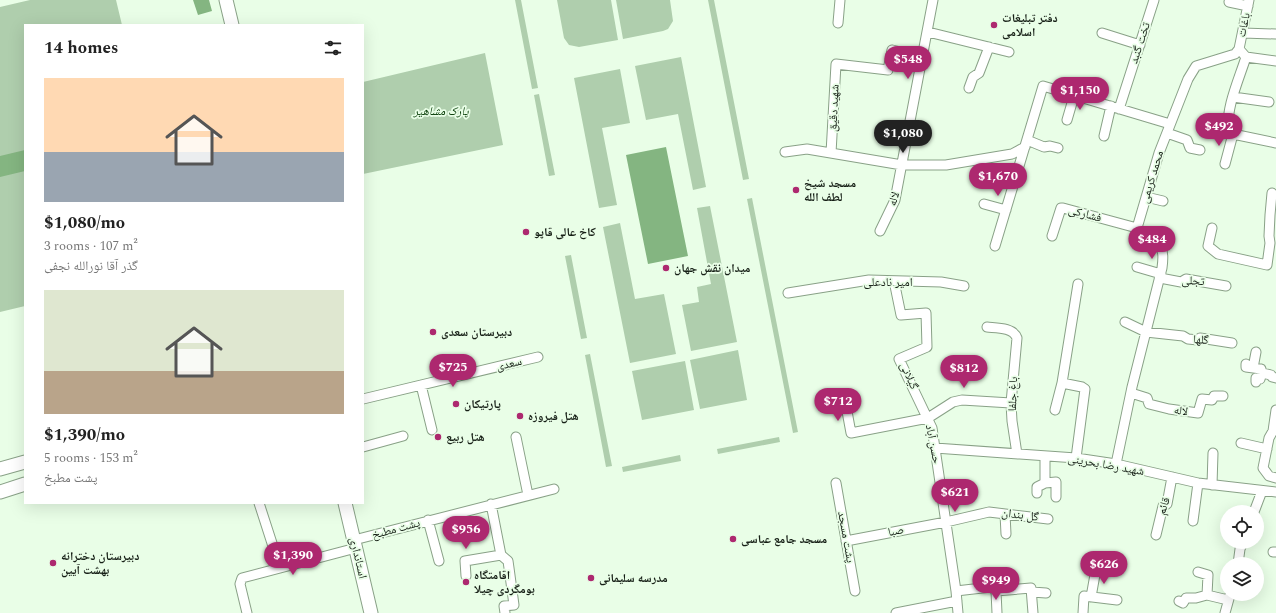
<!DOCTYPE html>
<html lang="en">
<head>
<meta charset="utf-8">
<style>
	body { margin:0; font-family:Spectral,"Noto Naskh Arabic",serif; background:#f6f6f6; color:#222; height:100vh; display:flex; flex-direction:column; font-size:15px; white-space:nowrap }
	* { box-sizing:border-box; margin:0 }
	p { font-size:13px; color:#767676 }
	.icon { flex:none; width:22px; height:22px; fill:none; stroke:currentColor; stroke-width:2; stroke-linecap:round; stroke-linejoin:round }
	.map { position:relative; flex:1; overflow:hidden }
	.side { position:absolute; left:24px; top:24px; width:340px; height:480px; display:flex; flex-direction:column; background:#fff; border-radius:0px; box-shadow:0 4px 16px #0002 }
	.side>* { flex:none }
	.tools { position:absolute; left:1220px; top:505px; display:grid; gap:8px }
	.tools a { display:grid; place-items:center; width:44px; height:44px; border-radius:50%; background:#fff; box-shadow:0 4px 16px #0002; font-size:20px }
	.price { position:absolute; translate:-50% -34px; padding:0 9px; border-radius:14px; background:#ad286f; color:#fff; font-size:13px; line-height:26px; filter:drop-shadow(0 1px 2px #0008) }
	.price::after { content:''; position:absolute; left:50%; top:24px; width:12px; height:9px; margin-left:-6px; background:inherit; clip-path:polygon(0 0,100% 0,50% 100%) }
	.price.on { background:#222; color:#fff }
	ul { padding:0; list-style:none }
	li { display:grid; align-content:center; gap:8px; height:212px; padding:0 20px }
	li span { display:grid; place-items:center; height:124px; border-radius:0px; color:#555 }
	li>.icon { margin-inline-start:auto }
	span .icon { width:72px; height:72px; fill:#fffc; stroke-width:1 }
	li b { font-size:17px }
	h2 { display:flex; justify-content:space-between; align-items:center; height:48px; padding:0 20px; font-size:17px }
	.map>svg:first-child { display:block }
	.green { fill:#afcead }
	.water { fill:#84b581 }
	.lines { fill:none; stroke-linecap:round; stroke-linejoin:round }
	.minor-casing { stroke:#89a187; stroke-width:11 }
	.secondary-casing { stroke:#89a187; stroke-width:15 }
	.minor { stroke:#fff; stroke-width:9 }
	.secondary { stroke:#fff; stroke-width:13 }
	.poi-dot { fill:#ad286f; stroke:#e9fee7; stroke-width:1.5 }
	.labels { text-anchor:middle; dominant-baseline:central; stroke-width:3.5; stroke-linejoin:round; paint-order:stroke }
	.poi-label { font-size:12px; font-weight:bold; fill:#161f16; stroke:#e9fee7; text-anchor:start }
	.street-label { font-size:12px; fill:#161f16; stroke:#e9fee7 }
	.park-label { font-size:12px; font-style:italic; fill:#0f430f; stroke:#e9fee7 }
</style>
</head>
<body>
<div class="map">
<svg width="1276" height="613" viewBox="0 0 1276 613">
	<rect width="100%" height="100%" fill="#e9fee7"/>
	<path class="green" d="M30 0H116L122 25H25V306L0 312V7Z
		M515 0H521L538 88 532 89Z
		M557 0H611L618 40 579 47 569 45 564 38Z
		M616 0H670L673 21 668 29 663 31 623 39Z
		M708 0H714L749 179 743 180Z
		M485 53 503 145 363 174V82Z
		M681 57 706 187 693 190 678 114 646 120 635 66Z
		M620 69 630 123 602 128 617 205 599 208 574 78Z
		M539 94 555 175 549 176 534 95Z
		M752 198 798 432 793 433 747 199Z
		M710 206 737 342 691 351 682 305 699 302 697 287 711 284 697 208Z
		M620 223 635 299 664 294 676 354 630 363 603 227Z
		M571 255 587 338 581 339 565 256Z
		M738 350 747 400 700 409 690 360Z
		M590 354 612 466 606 467 585 355Z
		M685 361 694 410 642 420 632 371Z
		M779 437 780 442 718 454 717 449Z
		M680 455 681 461 623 472 622 467Z"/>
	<path class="water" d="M193 0H209L212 11 198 15Z
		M666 147 688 256 648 264 626 155Z
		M25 150V171L0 177V156Z"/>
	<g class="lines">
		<g class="minor-casing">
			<path id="minor" d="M1229 2 1248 6
				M838 23 840 0
				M928 32 1009 52
				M1102 33 1140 45
				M1243 33 1276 34
				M1239 49 1246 57C1238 82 1226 107 1228 133L1276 143
				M1246 57 1276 61
				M969 88 973 77 979 73 989 47
				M1233 97 1269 102
				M1119 109 1154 0
				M1067 120 1074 96
				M1167 133 1187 140 1190 148 1200 150
				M1104 136 1111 106
				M1027 140 1044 147 1050 146 1058 148
				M785 152 807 149 902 165H946L1012 154 1025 147
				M831 153 836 64 888 70 892 50 923 57
				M1225 164 1233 134
				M1146 197 1163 201
				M984 204 1006 210
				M1212 228 1208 246 1218 254 1267 265 1270 243 1269 236 1270 215 1272 193
				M880 231 895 200 933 0
				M1052 236 1061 208H1063L1137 228
				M995 246 1043 86 1170 124
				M1137 267 1161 274
				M1160 278 1181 282 1186 279 1226 286
				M894 281 901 315 926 313 927 347 899 359 932 428 956 591 958 613
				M788 293 869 280 941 282 964 286
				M1125 322 1146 332 1183 336 1188 339 1198 340 1200 338 1232 343
				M987 327C996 328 1013 327 1017 338L1011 403 1012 421 1017 454
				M1246 364V367L1261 369 1262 373 1271 375 1272 377 1276 378
				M1253 368 1256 352
				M1256 382V378L1260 379 1262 373
				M1062 383 1082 387 1085 389 1076 458
				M421 385 432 430
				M1131 393 1147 398 1149 404 1169 409 1198 413 1202 399 1212 400 1214 396H1223
				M363 399 538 357
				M846 406 851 433 928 418 953 402 962 400 1011 403
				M1055 410 1062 383 1078 284
				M1276 410 1273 431 1269 438 1263 468 1269 476 1276 478
				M516 437 528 495
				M1241 443 1267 449
				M363 447 403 436
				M935 448 1076 458 1116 464 1198 483 1276 492
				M1045 456V483
				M1116 464 1132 387 1162 268C1166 238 1156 251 1139 240L1137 228 1159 153 1188 79 1196 66 1235 54 1239 49 1249 0
				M836 483 855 591
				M1212 485 1213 453
				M1037 493V487L1045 483 1056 482V497
				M259 503 280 568
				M491 504 501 555 508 561 509 568 514 605 504 606 505 613
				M1254 512 1262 491
				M1005 514 1006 534
				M428 520 439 561
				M1193 521 1198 483
				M1156 535 1163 506 1167 504 1172 477
				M354 540 554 489
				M846 541 946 522 989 512 1048 519
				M1273 552H1276
				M1238 564 1240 549 1243 542
				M1198 572 1208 575 1207 595
				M466 576 465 561 501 555
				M956 591 991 587 996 591 1031 588 1033 613
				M996 591 997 613
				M1032 592 1046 593
				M1091 597 1096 569
				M1179 601 1183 603 1186 598H1196L1207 595 1228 600
				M247 613 240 584 242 578 356 548
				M896 613 957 601
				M1083 613 1084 596 1117 600
				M1225 613 1230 595"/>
		</g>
		<g class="secondary-casing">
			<path id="secondary" d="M226 0 232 25
				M0 469 25 462
				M0 492 25 484
				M345 503 371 613"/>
		</g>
		<use href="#minor" class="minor"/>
		<use href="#secondary" class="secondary"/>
	</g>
	<g class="poi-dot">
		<circle cx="994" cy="25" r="4"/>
		<circle cx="796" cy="190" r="4"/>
		<circle cx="526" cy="232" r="4"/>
		<circle cx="666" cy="268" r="4"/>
		<circle cx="433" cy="332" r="4"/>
		<circle cx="456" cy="404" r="4"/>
		<circle cx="520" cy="416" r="4"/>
		<circle cx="438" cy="437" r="4"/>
		<circle cx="733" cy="539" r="4"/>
		<circle cx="53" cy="563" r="4"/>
		<circle cx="591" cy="578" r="4"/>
		<circle cx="466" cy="582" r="4"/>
	</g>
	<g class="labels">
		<g class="poi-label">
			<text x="1002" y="18">دفتر تبلیغات<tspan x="1002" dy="14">اسلامی</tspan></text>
			<text x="804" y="183">مسجد شیخ<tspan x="804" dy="14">لطف الله</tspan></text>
			<text x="534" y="232">کاخ عالی قاپو</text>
			<text x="674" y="268">میدان نقش جهان</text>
			<text x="441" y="332">دبیرستان سعدی</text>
			<text x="464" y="404">پارتیکان</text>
			<text x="528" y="416">هتل فیروزه</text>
			<text x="446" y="437">هتل ربیع</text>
			<text x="741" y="539">مسجد جامع عباسی</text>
			<text x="61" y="556">دبیرستان دخترانه<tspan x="61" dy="14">بهشت آیین</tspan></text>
			<text x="474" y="575">اقامتگاه<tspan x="474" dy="14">بومگردی چیلا</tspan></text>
			<text x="599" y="578">مدرسه سلیمانی</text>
		</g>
		<g class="street-label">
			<text transform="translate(1244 25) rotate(-78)">باغات</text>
			<text transform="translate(1140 43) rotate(-72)">تخت گنبد</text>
			<text transform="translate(834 108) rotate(-87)">شهید دقیق</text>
			<text transform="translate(1152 177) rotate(-73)">محمد کریمی</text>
			<text transform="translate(894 199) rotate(-72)">لاله</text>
			<text transform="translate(1085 214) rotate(15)">فشارکی</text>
			<text transform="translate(1193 281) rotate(3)">تجلی</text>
			<text x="888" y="282">امیر نادعلی</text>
			<text transform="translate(1201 340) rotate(3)">گلها</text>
			<text transform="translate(509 364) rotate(-13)">سعدی</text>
			<text transform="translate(909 376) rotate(66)">گیلانی</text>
			<text transform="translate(1013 394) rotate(-88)">باغ جلفا</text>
			<text transform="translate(1181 411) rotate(9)">لاله</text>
			<text transform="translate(933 444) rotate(79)">حسن آباد</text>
			<text transform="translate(1106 465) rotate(10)">شهید رضا بحرینی</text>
			<text transform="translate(1164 506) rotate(-72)">قائم</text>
			<text transform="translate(1020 515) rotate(7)">گل بندان</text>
			<text transform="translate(396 529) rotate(-15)">پشت مطبخ</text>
			<text transform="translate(896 531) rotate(-11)">صبا</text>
			<text transform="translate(846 537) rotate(80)">پشت مسجد</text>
			<text transform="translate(358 558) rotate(77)">استانداری</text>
		</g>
		<g class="park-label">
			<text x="441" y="111">پارک مشاهیر</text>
		</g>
	</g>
</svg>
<div class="tools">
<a><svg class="icon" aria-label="locate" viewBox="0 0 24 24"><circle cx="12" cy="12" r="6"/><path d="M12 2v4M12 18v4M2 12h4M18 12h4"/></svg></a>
<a><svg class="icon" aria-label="layers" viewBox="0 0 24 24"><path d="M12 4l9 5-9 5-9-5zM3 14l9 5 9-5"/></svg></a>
</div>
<b class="price" style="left:908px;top:80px">$548</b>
<b class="price" style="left:1080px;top:111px">$1,150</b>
<b class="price" style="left:1219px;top:147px">$492</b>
<b class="price on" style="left:903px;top:154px">$1,080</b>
<b class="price" style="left:998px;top:197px">$1,670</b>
<b class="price" style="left:1152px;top:260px">$484</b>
<b class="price" style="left:453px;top:388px">$725</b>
<b class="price" style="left:964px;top:389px">$812</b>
<b class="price" style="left:838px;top:422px">$712</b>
<b class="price" style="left:955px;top:513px">$621</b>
<b class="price" style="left:466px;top:550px">$956</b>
<b class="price" style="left:293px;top:576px">$1,390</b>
<b class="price" style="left:1104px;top:585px">$626</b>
<b class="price" style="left:996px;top:601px">$949</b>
<section class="side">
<h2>14 homes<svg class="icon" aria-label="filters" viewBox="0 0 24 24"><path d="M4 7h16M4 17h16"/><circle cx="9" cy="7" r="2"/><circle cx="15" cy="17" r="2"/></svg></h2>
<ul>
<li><span style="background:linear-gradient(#ffd9b3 60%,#9aa5b1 0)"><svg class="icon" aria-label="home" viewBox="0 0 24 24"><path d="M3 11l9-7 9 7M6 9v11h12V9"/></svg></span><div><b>$1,080/mo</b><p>3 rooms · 107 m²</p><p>گذر آقا نورالله نجفی</p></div></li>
<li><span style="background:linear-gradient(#dfe7d0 65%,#b9a48a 0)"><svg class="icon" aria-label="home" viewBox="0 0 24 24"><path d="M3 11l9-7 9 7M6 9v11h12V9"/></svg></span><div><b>$1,390/mo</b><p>5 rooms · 153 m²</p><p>پشت مطبخ</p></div></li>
</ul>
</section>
</div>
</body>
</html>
